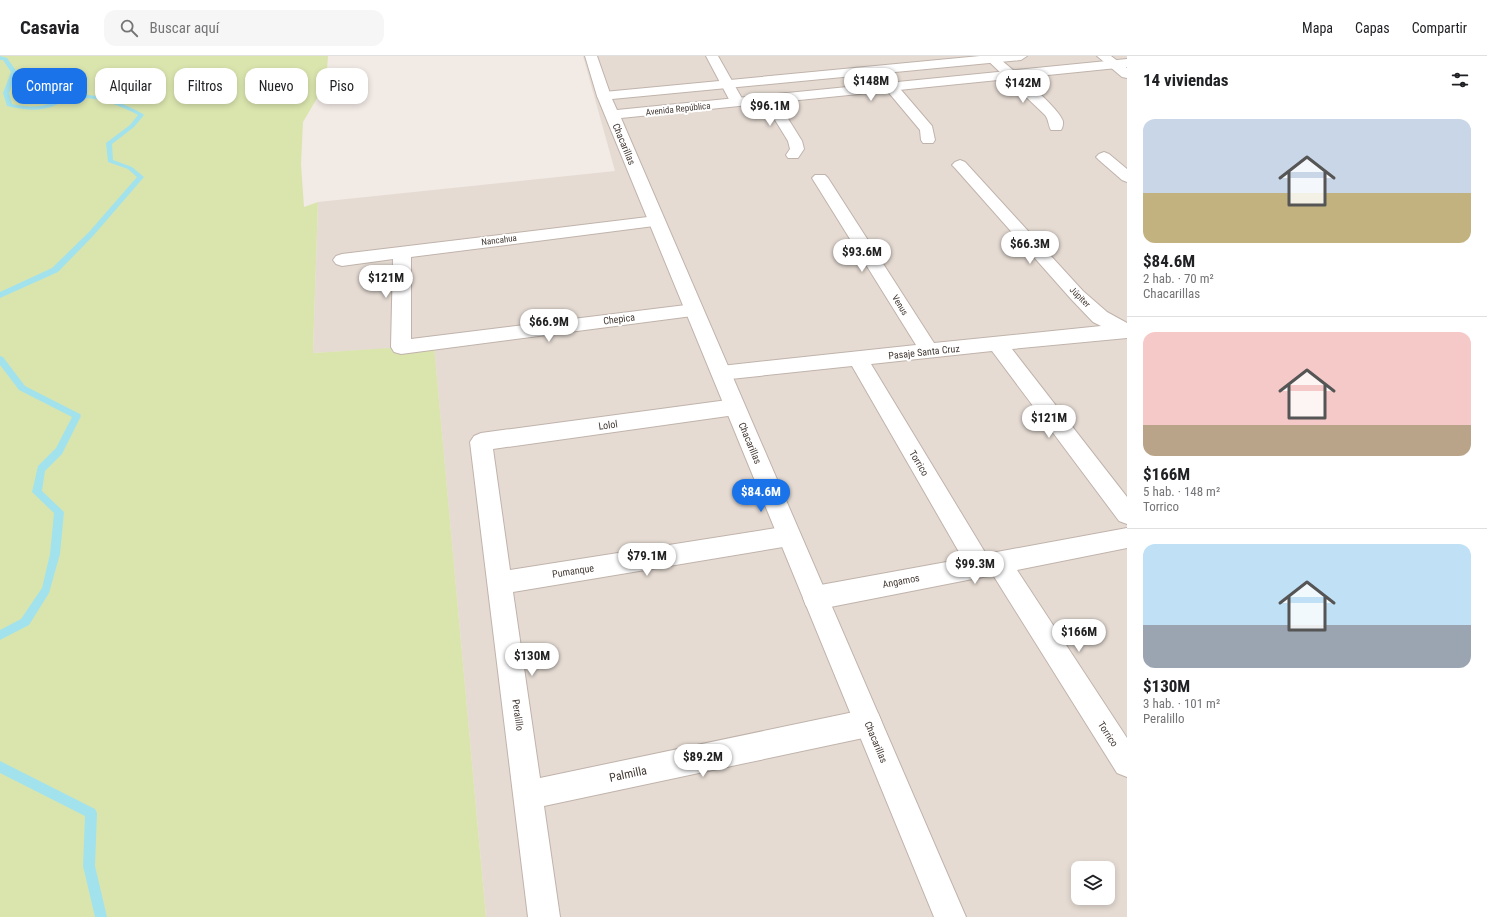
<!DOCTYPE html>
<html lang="es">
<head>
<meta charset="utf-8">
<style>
	body { margin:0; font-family:"Roboto Condensed",sans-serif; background:#f6f6f6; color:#202124; height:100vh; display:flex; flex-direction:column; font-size:15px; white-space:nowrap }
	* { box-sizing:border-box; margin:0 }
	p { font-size:13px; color:#757577 }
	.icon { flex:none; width:22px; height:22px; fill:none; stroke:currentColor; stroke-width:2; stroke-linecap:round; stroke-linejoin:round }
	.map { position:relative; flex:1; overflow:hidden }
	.side { display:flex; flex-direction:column; background:#fff; width:360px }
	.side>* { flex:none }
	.top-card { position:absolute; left:12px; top:12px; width:380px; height:36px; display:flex; gap:8px }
	.controls { position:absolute; left:1071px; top:805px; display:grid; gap:8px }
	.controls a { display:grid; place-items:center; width:44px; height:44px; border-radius:8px; background:#fff; box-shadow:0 2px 6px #0003; font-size:20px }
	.price { position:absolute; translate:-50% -34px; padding:0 9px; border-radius:14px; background:#fff; color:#222; font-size:13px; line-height:26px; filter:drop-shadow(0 1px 2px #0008) }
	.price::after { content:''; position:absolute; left:50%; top:24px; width:12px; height:9px; margin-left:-6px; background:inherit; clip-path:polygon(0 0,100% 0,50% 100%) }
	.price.on { background:#1a73e8; color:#fff }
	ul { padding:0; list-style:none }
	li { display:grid; align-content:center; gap:8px; height:212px; padding:0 16px }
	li+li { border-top:1px solid #e0e0e0 }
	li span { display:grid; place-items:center; height:124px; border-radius:12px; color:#555 }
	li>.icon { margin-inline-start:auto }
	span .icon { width:72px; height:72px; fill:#fffc; stroke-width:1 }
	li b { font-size:17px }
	h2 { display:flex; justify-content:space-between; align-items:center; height:48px; padding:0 16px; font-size:17px }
	.chip { padding:0 14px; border-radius:12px; background:#fff; box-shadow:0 2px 6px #0003; font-size:14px; line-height:36px }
	.chip.on { background:#1a73e8; color:#fff }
	header { display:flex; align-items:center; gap:24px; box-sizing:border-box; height:56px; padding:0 20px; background:#fff; border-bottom:1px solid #e0e0e0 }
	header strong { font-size:19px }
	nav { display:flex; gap:22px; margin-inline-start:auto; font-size:14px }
	.search { width:280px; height:36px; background:#f6f6f6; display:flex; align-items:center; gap:10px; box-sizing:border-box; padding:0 14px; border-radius:12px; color:#757577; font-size:15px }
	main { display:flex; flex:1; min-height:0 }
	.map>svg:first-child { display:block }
	.residential { fill:#e5dbd3; fill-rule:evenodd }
	.green { fill:#dae5ae }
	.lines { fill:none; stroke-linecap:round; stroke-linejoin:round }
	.stream { fill:#a2e2ed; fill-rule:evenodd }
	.minor-casing { stroke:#c0b3ab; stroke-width:2 }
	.tertiary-casing { stroke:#c0b3ab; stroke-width:2 }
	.minor { fill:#fff; fill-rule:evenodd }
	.tertiary { fill:#fff; fill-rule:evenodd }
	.labels { text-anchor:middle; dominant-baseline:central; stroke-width:4; stroke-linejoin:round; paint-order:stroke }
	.far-street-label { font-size:9px; fill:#443a35; stroke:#fff }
	.street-label { font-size:10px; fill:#443a35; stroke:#fff }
	.near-street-label { font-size:12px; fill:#443a35; stroke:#fff }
</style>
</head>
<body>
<header>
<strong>Casavia</strong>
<div class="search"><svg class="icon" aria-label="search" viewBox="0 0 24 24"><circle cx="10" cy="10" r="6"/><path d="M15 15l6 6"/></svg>Buscar aquí</div>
<nav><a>Mapa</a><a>Capas</a><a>Compartir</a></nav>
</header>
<main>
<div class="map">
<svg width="1127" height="861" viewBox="0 0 1127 861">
	<rect width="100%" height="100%" fill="#f2eae5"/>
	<path class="residential" d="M583 0H1127V861H486L434 290 313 297 318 146 615 115ZM1078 812H1108V842H1078Z"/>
	<path class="green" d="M0 0H328L326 27 303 66 301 108 304 151 318 146 313 297 434 289 486 861H0Z"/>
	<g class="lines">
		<path class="stream" d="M0 0 7 2 17 16 9 37 12 48C24 51 39 52 52 47 57 45 62 41 69 40 95 35 121 46 143 58L144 59 134 71 112 88 113 104 132 111 144 121 93 180 58 216 0 242V236L52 212 89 176 137 121 128 113 108 106 106 87 130 69 138 59C117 48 93 39 70 43 65 44 60 47 56 49 40 56 23 54 7 50L3 37 11 16 3 4H0Z
			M0 300 3 301 25 330 80 358 81 360 62 398 45 415 42 435 64 456 60 498 49 537 29 569 0 584V574L21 563 42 532 50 498 54 457 32 436 38 410 56 392 72 361 19 334 0 309Z
			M0 705 95 753 97 757 95 810 107 861H95L83 810 85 760 0 717Z"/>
		<g class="minor-casing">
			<path id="minor" d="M585 0H597L611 40 609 43H599L597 40Z
				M706 0H718L744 46 742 49H732Z
				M983 0H997C1012 14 1053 46 1062 63 1064 66 1063 71 1061 74H1051C1048 69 1049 64 1045 59Z
				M1097 0H1111L1127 12V22L1122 21Z
				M891 27 896 28 932 70 935 84 933 87H923L921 84 920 74 884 31 886 28Z
				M769 39 774 40 802 85 804 93 798 102H788L786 99 790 93 788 85 762 43 764 40Z
				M1104 96 1109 98 1127 113V126L1122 124 1099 104 1096 101 1099 98Z
				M960 104 965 106 1083 235 1107 256 1127 267V282L1012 293 1127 441V468L1119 465 992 295 871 308 986 498 1127 472V492L1017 514 1127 682V721L1117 717 993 519 815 554 806 550 803 542 806 534 815 530 963 503 852 310 721 324 714 322 711 317 714 312 721 310 916 289 812 122 815 119H825L828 122 934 287 1101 270 1093 266 1071 243 955 112 952 109 955 106Z
				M656 160 662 161 664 165 662 169 411 201V283L694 248 700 249 703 254 700 259 401 298 394 296 391 291 393 203 342 210 336 208 333 204 336 200 342 198Z
				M735 343 742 345 745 351 742 357 735 359 493 393 510 514 789 470 797 473 801 480 797 487 789 490 513 536 540 722 868 653 878 657 882 667 878 677 868 681 544 750 560 861H528L470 386 474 380 481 377Z"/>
		</g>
		<g class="tertiary-casing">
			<path id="tertiary" d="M980 0H1027L1021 4 612 43 617 54 1127 3V11L621 62 966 861H934L597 40 599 37 604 36Z"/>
		</g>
		<use href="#minor" class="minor"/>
		<use href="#tertiary" class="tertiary"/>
	</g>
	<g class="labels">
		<g class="far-street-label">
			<text transform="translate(678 53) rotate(-6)">Avenida República</text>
			<text transform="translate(499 184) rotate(-7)">Nancahua</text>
			<text transform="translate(1080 241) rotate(45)">Júpiter</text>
			<text transform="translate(900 249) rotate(58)">Venus</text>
		</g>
		<g class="street-label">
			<text transform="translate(624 88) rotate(67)">Chacarillas</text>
			<text transform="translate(619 263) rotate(-7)">Chepica</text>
			<text transform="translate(924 296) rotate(-6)">Pasaje Santa Cruz</text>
			<text transform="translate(608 369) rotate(-8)">Lolol</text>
			<text transform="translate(750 387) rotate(67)">Chacarillas</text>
			<text transform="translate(919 407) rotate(59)">Torrico</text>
			<text transform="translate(573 515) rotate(-9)">Pumanque</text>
			<text transform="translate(901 525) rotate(-11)">Angamos</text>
			<text transform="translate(518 659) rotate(82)">Peralillo</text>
			<text transform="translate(1108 678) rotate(57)">Torrico</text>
			<text transform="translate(876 686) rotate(67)">Chacarillas</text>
		</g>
		<g class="near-street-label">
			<text transform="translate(628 718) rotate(-12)">Palmilla</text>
		</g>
	</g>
</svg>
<div class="controls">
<a><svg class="icon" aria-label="layers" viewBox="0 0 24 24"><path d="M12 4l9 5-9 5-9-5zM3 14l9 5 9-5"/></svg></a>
</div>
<b class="price" style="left:871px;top:46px">$148M</b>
<b class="price" style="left:1023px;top:48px">$142M</b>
<b class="price" style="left:770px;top:71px">$96.1M</b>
<b class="price" style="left:1030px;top:209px">$66.3M</b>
<b class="price" style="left:862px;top:217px">$93.6M</b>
<b class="price" style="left:386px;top:243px">$121M</b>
<b class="price" style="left:549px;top:287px">$66.9M</b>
<b class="price" style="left:1049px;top:383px">$121M</b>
<b class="price on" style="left:761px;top:457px">$84.6M</b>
<b class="price" style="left:647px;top:521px">$79.1M</b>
<b class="price" style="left:975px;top:529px">$99.3M</b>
<b class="price" style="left:1079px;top:597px">$166M</b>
<b class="price" style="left:532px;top:621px">$130M</b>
<b class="price" style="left:703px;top:722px">$89.2M</b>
<div class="top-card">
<a class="chip on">Comprar</a>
<a class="chip">Alquilar</a>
<a class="chip">Filtros</a>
<a class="chip">Nuevo</a>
<a class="chip">Piso</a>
</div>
</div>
<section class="side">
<h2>14 viviendas<svg class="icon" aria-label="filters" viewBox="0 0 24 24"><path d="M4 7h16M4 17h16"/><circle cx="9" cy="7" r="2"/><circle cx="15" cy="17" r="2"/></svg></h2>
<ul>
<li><span style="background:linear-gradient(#c9d6e8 60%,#c2b280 0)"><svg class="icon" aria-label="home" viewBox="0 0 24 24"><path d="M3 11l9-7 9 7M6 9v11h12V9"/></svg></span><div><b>$84.6M</b><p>2 hab. · 70 m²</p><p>Chacarillas</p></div></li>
<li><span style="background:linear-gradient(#f6c9c9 75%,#b9a48a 0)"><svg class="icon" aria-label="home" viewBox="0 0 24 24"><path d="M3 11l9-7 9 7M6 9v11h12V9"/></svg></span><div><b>$166M</b><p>5 hab. · 148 m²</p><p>Torrico</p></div></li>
<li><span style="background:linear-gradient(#bfe0f5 65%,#9aa5b1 0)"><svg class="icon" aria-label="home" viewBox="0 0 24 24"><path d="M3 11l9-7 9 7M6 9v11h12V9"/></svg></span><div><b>$130M</b><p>3 hab. · 101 m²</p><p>Peralillo</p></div></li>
</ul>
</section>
</main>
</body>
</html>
